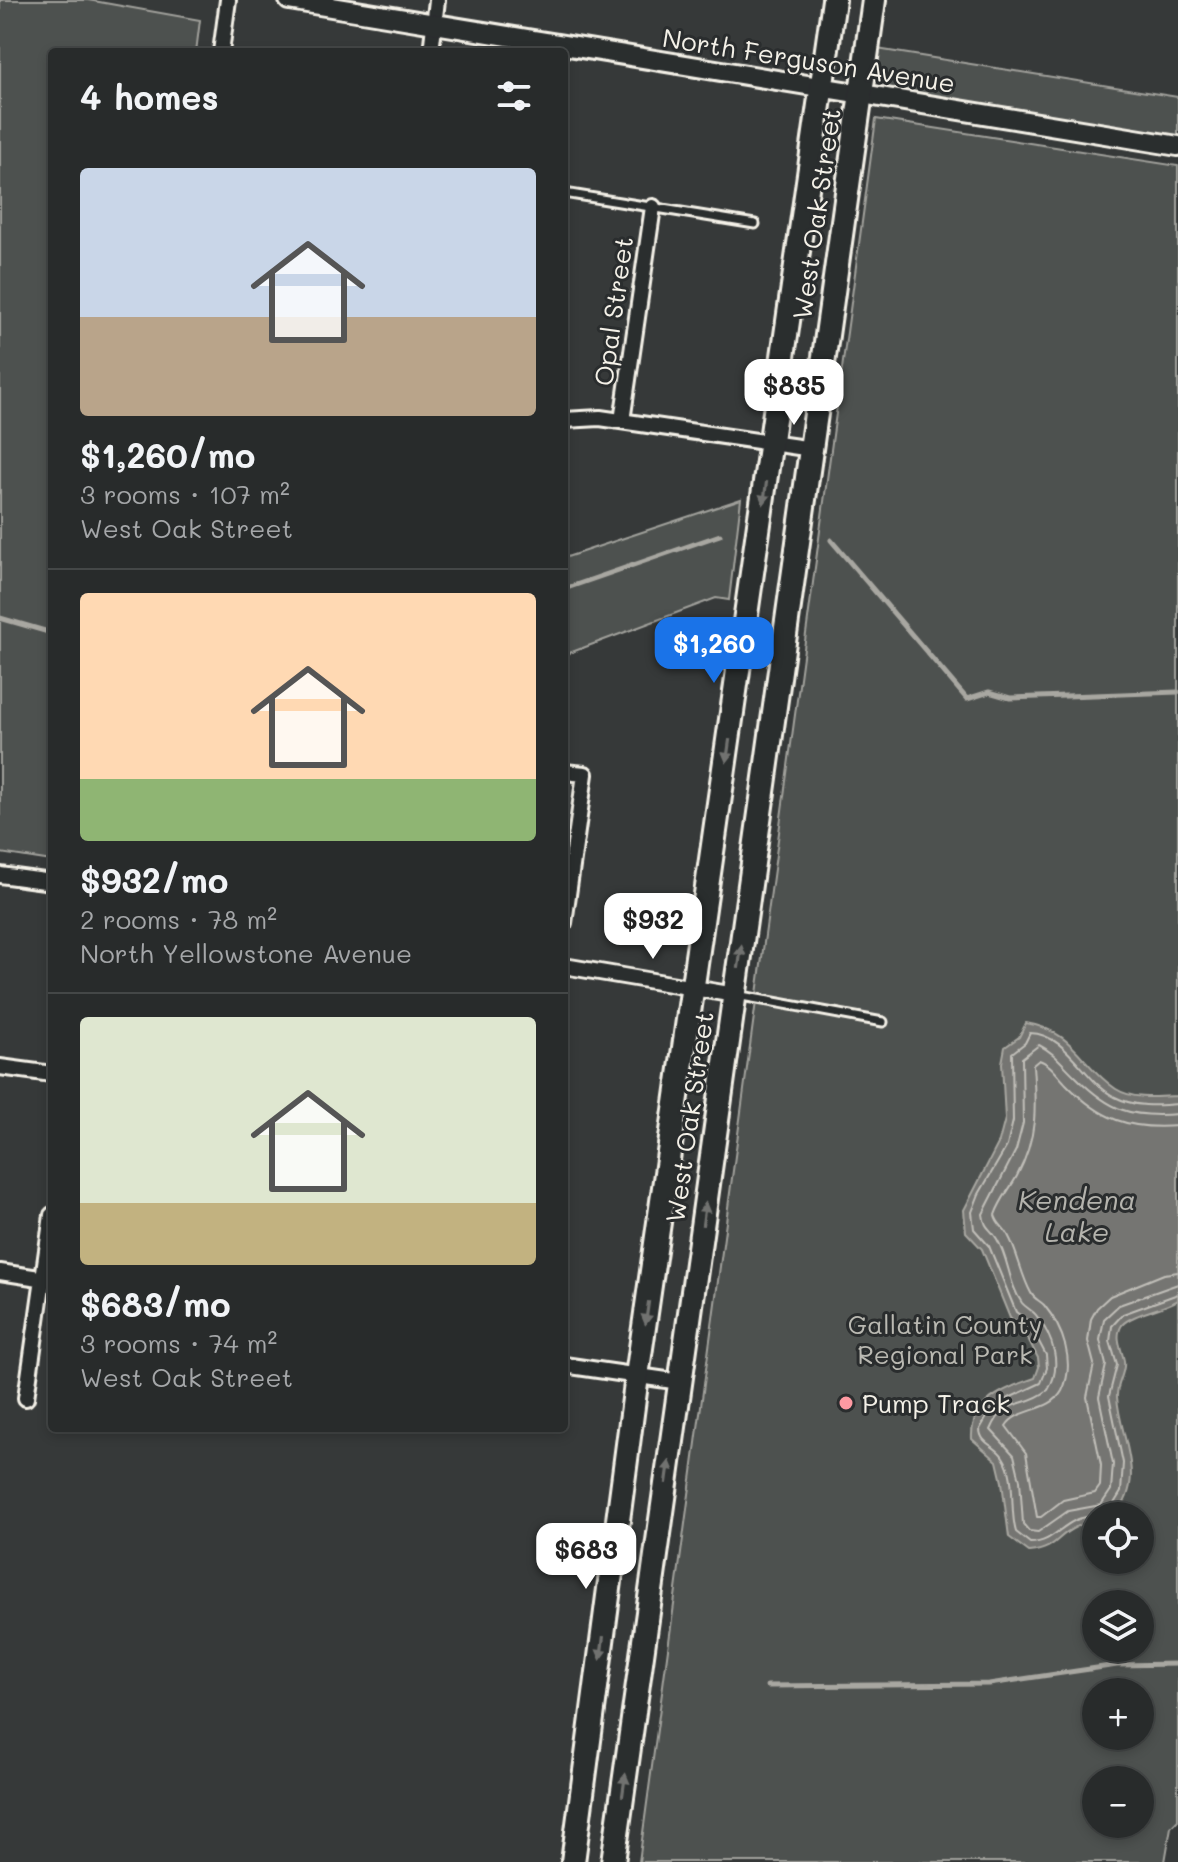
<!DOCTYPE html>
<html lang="en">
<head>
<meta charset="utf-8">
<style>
	body { margin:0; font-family:Mali,sans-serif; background:#303333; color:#f1f3f6; height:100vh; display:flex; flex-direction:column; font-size:30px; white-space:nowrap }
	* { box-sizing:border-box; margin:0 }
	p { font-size:26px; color:#a5a7a9 }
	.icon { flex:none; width:44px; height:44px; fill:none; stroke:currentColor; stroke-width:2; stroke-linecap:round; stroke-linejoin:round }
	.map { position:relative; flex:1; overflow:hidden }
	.drawer { position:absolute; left:48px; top:48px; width:520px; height:1384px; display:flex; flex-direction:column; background:#282b2b; border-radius:8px; box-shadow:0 4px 12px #0003,0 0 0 2px #444747 }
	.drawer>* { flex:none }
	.buttons { position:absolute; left:1082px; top:1502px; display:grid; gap:16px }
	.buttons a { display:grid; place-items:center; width:72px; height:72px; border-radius:50%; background:#282b2b; box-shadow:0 4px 12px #0003,0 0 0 2px #444747; font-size:40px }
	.price { position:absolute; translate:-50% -68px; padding:0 18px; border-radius:16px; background:#fff; color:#222; font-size:26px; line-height:52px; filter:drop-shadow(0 2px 4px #0008) }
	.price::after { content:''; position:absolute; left:50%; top:48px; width:24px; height:18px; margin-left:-12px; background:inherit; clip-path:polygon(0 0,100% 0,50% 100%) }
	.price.selected { background:#1a73e8; color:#fff }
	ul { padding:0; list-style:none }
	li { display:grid; align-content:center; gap:16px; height:424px; padding:0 32px }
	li+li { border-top:2px solid #444747 }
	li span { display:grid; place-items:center; height:248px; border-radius:8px; color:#555 }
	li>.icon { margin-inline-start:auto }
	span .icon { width:144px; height:144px; fill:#fffc; stroke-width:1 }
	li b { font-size:34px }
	h2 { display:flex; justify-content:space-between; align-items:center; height:96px; padding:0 32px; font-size:34px }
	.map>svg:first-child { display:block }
	.green { fill:#4e514f; stroke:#a1a19c; stroke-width:2; fill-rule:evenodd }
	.water { fill:#757572; stroke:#a8a7a1; stroke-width:2 }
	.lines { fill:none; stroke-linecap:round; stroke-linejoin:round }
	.shore { stroke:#c1bfb9; stroke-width:2 }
	.stream { stroke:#a8a7a1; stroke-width:5 }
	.service-casing { stroke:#f4f1e8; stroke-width:13 }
	.minor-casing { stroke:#f4f1e8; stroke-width:20 }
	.tertiary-casing { stroke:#f4f1e8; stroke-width:24 }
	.secondary-casing { stroke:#f4f1e8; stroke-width:28 }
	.service { stroke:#2a2d2e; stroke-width:7 }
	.minor { stroke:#2a2d2e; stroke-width:14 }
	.tertiary { stroke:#2a2d2e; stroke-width:18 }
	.secondary { stroke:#2a2d2e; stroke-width:22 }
	.oneway { fill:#71726f }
	.poi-dot { fill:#ff9aa2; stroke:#2a2d2e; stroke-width:3 }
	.labels { text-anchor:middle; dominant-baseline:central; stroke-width:6; stroke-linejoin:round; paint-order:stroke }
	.street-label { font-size:26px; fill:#f4f1e8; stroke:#2a2d2e }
	.park-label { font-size:26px; fill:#bab9b2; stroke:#2a2d2e }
	.poi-label { font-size:26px; fill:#f4f1e8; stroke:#2a2d2e; text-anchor:start }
	.water-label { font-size:28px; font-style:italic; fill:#b4b3ad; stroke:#2a2d2e }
</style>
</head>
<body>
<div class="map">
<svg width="1178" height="1862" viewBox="0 0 1178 1862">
	<rect width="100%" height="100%" fill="#363939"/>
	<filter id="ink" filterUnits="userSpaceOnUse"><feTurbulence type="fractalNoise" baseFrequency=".0125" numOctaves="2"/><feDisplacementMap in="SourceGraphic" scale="16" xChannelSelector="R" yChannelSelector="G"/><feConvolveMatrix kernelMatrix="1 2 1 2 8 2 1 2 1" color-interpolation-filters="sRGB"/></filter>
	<g filter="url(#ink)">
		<path class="green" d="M0 0H88L200 20 196 52H52V861L0 853Z
			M877 49 1178 97V143L897 101 876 75Z
			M876 119 1178 166V1820L1171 1827 1165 1862H639ZM1096 1516H1140V1560H1096ZM1096 1604H1140V1648H1096ZM1096 1692H1140V1736H1096ZM1096 1780H1140V1824H1096Z
			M741 499 729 600 716 598 564 655V558Z"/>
		<path class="water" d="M1026 1023C1075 1031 1080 1065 1116 1089 1133 1100 1159 1097 1178 1096V1300C1164 1309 1131 1314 1122 1325 1114 1337 1122 1349 1124 1361 1126 1373 1116 1384 1117 1397 1120 1440 1148 1477 1115 1516H1096V1523C1090 1524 1081 1524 1076 1527 1056 1536 1057 1549 1029 1552L1009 1537 1002 1482 997 1461 972 1439C970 1401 1004 1389 1035 1378L1039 1367 1038 1358 1021 1325 1010 1318 982 1249 966 1232 964 1210 999 1142 1005 1119 1002 1063 1005 1047 1019 1037Z"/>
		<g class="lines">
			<path class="shore" d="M1178 1114C1131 1118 1110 1111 1076 1077 1063 1065 1055 1053 1039 1045L1022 1058 1023 1123 1016 1150 983 1214C985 1230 990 1227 997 1239 1009 1259 1009 1285 1022 1303 1026 1308 1032 1310 1036 1315 1053 1337 1063 1365 1048 1390 1025 1409 1005 1396 991 1430L1014 1455 1020 1480 1023 1524 1029 1531 1038 1532 1068 1511 1101 1505 1111 1490 1113 1464 1099 1397 1106 1365 1100 1340 1104 1319 1119 1305 1178 1284
				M1178 1126C1129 1130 1101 1120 1066 1084 1058 1076 1050 1063 1039 1060L1033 1065C1036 1107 1038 1136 1017 1176 1010 1189 1000 1200 995 1215 997 1224 1004 1227 1008 1235 1018 1253 1021 1275 1031 1293 1034 1299 1039 1300 1044 1305 1063 1328 1076 1363 1062 1391 1050 1413 1018 1407 1006 1426L1026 1453 1037 1517H1041L1063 1500 1095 1493 1100 1486 1101 1465 1087 1397 1094 1364 1088 1341 1091 1319 1097 1308 1110 1296 1164 1274 1178 1272
				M1097 1516C1062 1516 1059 1542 1030 1543L1016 1532C1009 1509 1017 1478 1003 1457 996 1445 980 1444 980 1429L994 1405 1041 1383 1047 1368 1046 1355 1028 1321 1016 1312 989 1246 974 1229 972 1212 979 1194 1007 1146 1013 1121 1012 1053 1025 1043 1030 1033C1068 1034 1084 1082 1115 1097 1134 1107 1157 1106 1178 1104
				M1110 1516V1510L1121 1492 1123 1463 1109 1396 1117 1365 1110 1341 1112 1326 1123 1314 1178 1294"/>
			<path class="stream" d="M831 540 967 699 989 692 1010 698 1178 692
				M564 589 720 535
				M0 618 52 633
				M767 1686 989 1684 1117 1665 1178 1664"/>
			<g class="service-casing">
				<path id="service" d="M564 193 755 224
					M736 995 883 1022"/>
			</g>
			<g class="minor-casing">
				<path id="minor" d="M221 52 228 0
					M431 52 437 0
					M564 420 600 418 812 449
					M622 421 653 207
					M564 772 585 774 564 923
					M0 875 52 882
					M564 966 735 995
					M0 1067 52 1074
					M0 1272 52 1280
					M564 1365 680 1382
					M26 1398 52 1215"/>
			</g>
			<g class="tertiary-casing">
				<path id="tertiary" d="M289 0 1178 146"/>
			</g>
			<g class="secondary-casing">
				<path id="secondary" d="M573 1862 637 1376 834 0
					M613 1862 874 0"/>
			</g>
			<use href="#service" class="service"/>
			<use href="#minor" class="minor"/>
			<use href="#tertiary" class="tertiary"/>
			<use href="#secondary" class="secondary"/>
		</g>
		<defs><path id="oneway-solid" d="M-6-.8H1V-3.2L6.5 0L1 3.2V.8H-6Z" transform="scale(2)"/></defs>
		<g class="oneway">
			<use href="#oneway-solid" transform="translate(765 493) rotate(98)"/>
			<use href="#oneway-solid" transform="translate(728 751) rotate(98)"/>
			<use href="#oneway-solid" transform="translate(740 957) rotate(-82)"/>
			<use href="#oneway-solid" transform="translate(704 1214) rotate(-82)"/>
			<use href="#oneway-solid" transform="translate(647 1313) rotate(98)"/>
			<use href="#oneway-solid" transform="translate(668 1472) rotate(-82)"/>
			<use href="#oneway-solid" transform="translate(602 1648) rotate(97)"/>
			<use href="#oneway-solid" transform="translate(624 1785) rotate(-82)"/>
		</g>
	</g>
	<circle class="poi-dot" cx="846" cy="1403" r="8"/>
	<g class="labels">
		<g class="street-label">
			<text transform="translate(809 60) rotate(9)">North Ferguson Avenue</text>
			<text transform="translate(816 214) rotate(-82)">West Oak Street</text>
			<text transform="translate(613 311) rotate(-82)">Opal Street</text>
			<text transform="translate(689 1117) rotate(-82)">West Oak Street</text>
		</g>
		<g class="park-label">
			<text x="945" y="1324">Gallatin County<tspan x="945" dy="30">Regional Park</tspan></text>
		</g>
		<g class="poi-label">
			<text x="862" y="1403">Pump Track</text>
		</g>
		<g class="water-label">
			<text x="1077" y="1199">Kendena<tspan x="1077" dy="32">Lake</tspan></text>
		</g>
	</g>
</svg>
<div class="buttons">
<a><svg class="icon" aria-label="locate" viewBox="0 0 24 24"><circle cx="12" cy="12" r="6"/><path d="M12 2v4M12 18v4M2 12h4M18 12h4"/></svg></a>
<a><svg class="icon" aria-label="layers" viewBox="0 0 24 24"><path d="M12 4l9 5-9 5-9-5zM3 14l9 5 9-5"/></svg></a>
<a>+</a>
<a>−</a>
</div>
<b class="price" style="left:794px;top:427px">$835</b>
<b class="price selected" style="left:714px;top:685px">$1,260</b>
<b class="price" style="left:653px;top:961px">$932</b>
<b class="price" style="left:586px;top:1591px">$683</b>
<section class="drawer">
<h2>4 homes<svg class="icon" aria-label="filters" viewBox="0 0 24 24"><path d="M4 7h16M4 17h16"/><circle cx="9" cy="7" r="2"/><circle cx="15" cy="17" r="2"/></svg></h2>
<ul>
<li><span style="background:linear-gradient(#c9d6e8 60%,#b9a48a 0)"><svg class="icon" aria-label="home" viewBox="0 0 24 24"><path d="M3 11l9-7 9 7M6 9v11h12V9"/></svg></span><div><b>$1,260/mo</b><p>3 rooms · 107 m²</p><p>West Oak Street</p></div></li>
<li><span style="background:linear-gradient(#ffd9b3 75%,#8fb573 0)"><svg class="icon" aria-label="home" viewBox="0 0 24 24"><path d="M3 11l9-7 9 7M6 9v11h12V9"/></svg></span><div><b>$932/mo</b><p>2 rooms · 78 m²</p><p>North Yellowstone Avenue</p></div></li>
<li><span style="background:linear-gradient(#dfe7d0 75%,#c2b280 0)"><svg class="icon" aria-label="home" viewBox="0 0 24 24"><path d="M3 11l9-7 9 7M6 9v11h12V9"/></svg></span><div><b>$683/mo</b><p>3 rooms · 74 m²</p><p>West Oak Street</p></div></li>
</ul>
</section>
</div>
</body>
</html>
